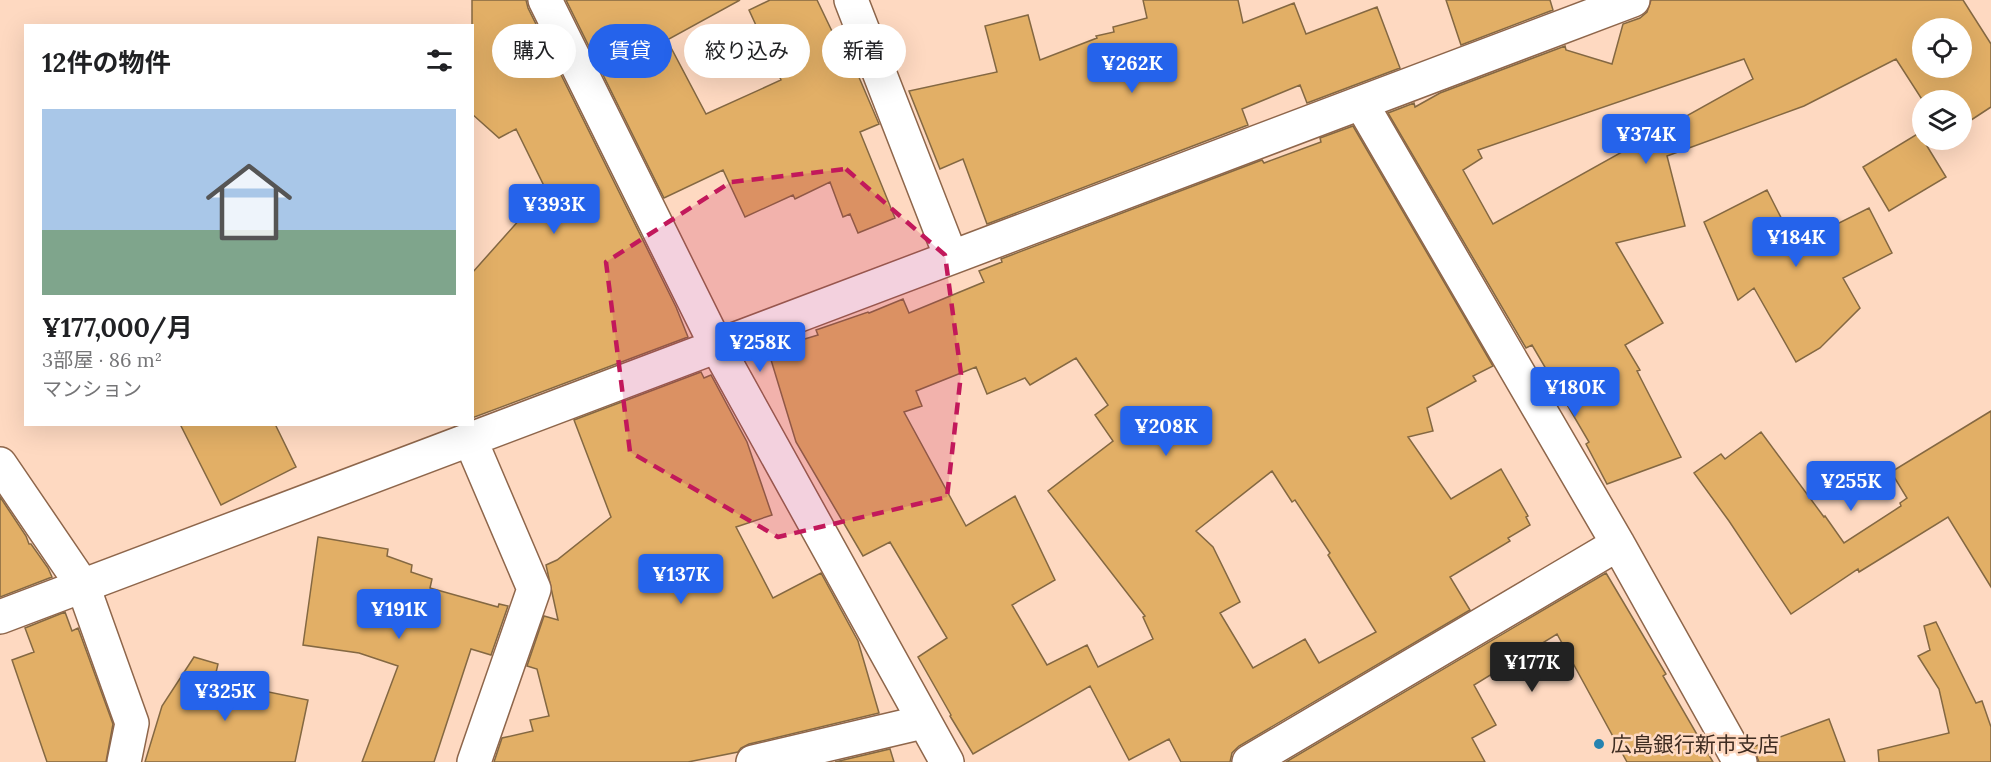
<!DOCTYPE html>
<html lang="ja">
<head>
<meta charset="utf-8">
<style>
	body { margin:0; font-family:Lora,"Noto Sans JP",serif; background:#f2f2f2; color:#202124; height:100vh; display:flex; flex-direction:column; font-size:22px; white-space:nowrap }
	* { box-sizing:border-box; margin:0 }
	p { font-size:20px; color:#757577 }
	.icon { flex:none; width:33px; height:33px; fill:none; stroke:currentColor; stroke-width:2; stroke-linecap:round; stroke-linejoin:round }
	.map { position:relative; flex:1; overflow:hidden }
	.panel { position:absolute; left:24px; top:24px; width:450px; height:402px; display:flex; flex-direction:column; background:#fff; border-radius:0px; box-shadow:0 6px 24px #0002 }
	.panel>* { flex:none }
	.hud { position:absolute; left:492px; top:24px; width:570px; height:54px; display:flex; gap:12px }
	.fabs { position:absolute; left:1912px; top:18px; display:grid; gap:12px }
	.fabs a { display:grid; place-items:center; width:60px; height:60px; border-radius:50%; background:#fff; box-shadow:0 6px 24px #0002; font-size:30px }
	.price { position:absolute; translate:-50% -51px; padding:0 14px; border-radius:6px; background:#2563eb; color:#fff; font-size:20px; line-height:39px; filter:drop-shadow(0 2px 3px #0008) }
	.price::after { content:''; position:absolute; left:50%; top:36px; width:18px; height:14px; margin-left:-9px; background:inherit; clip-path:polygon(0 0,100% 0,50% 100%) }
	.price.selected { background:#222; color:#fff }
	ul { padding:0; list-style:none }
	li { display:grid; align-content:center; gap:12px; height:318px; padding:0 18px }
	li span { display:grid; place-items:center; height:186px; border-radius:0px; color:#555 }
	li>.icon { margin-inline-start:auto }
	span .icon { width:108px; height:108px; fill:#fffc; stroke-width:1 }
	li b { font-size:26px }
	h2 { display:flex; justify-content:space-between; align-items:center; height:72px; padding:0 18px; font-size:26px }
	.chip { padding:0 21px; border-radius:27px; background:#fff; box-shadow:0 6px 24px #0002; font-size:21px; line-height:54px }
	.chip.selected { background:#2563eb; color:#fff }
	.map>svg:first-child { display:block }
	.building { fill:#e2af66; stroke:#846842; stroke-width:1.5; fill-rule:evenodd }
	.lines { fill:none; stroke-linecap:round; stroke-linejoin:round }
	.minor-casing { stroke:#8e664b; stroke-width:36 }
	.minor { stroke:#fff; stroke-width:33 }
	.marked { fill:#c2185b; fill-opacity:0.2; stroke:#c2185b; stroke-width:4.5; stroke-dasharray:12 8; stroke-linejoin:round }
	.poi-dot { fill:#2683b0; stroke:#fed9c1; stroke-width:2 }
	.labels { text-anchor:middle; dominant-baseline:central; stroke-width:5; stroke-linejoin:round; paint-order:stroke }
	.poi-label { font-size:21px; fill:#3e2c21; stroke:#fed9c1; text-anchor:start }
</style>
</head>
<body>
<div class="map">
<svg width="1991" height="762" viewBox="0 0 1991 762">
	<rect width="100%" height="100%" fill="#fed9c1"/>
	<path class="building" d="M472 0H526L528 8 676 307 688 337 472 418V273L546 190 516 129 499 138 472 114Z
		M566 0H740L667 40 706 114 781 80 749 10 770 0H817L854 77 858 75 879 124 860 132 895 218 858 233 850 214 843 217 830 182 795 199 793 195 745 217 723 170 664 198Z
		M1143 0H1238L1243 23 1294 3 1306 34 1377 7 1400 68 1307 103 1300 85 1242 109 1248 125 987 224 963 159 940 169 909 91 997 72 985 26 1028 15 1040 60 1097 38 1096 36 1114 32 1113 27 1147 18Z
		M1446 0H1550L1553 10 1461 45Z
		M1651 0H1963L1991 44V107L1962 126V100L1923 101 1896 59 1804 106 1667 156 1685 226 1616 243 1663 323 1625 345 1640 370 1637 371 1681 457 1607 484 1586 444 1589 442 1532 345 1526 348 1388 113 1414 103 1415 107 1440 93 1565 46 1566 50 1612 64 1623 24 1640 18 1647 12ZM1923 28H1962V68H1923ZM1744 59 1753 79 1493 224 1463 170 1482 158 1478 150Z
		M1353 126 1493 366 1473 376 1476 381 1427 408 1433 431 1408 437 1451 499 1501 469 1528 516 1526 517 1530 525 1508 538 1510 541 1450 577 1470 610 1239 746 1232 753 1230 762H1181L1169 739 1129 760 1090 686 973 754 950 716 951 715 918 657 947 638 890 542 863 556 796 442 768 350 818 335 816 330 868 312 869 313 903 299 909 313 984 282 979 271 1002 262 1001 259 1262 160 1264 163 1321 142 1320 138ZM1076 358 1108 405 1095 415 1113 441 1048 491 1145 616 1143 617 1153 639 1098 667 1087 645 1047 665 1012 605 1055 580 1015 496 966 526 904 412 922 406 916 391 976 367 987 394 1025 378 1030 385ZM1272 471 1292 502 1295 500 1330 553 1328 555 1376 632 1319 663 1305 639 1253 668 1220 613 1240 602 1213 547 1196 531Z
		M1919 133 1946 177 1889 211 1863 167Z
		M1767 190 1795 245 1869 208 1892 253 1843 278 1860 308 1820 348 1796 362 1754 288 1738 300 1704 222Z
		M701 372 704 378 711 375 747 442 772 515 736 527 773 598 821 573 858 641 879 713 749 744 741 748 738 752 688 762H494L502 738 533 731 530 720 549 716 537 669 527 666 544 616 558 620 546 565 557 560 611 517 574 420Z
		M1991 411V587L1948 517 1859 572 1858 569 1791 614 1729 521 1694 473 1721 454 1725 459 1761 432 1824 517 1825 516 1844 543 1901 506 1900 503 1907 498 1891 472Z
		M180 424H275L296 467 221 505Z
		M0 497 26 536 29 544H31L48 568 52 577 0 597Z
		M318 537 388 549 387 556 412 565 411 572 432 579 430 588 498 607 499 604 508 606 491 655 471 649 434 762H362L398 666 359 653 303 645Z
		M1606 573 1666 674 1663 676 1713 762H1627L1557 634 1474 685 1496 725 1472 738 1485 762H1286Z
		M65 612 72 631 78 628 113 724 106 762H47L12 660 34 652 25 628Z
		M1936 622 1976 703 1982 701 1991 727V762H1879L1878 750 1949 733 1939 689 1918 656 1930 650 1924 626Z
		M194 657 218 664 214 681 308 700 295 762H145L162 706Z
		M1829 719 1845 762H1759L1753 747Z
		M890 749 894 762H835Z"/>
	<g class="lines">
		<g class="minor-casing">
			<path id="minor" d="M545 0 716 345 947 762
				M851 0 951 257
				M1361 103 1618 544 1740 762
				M470 439 534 589 474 762
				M0 464 83 586 132 723 124 762
				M0 617 1633 0
				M753 762 923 722
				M1249 762 1618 544"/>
		</g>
		<use href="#minor" class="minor"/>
	</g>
	<path class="marked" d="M846 169 945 255 961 374 947 497 778 537 630 452 606 262 731 182Z"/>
	<circle class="poi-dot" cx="1599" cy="744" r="6"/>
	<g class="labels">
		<g class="poi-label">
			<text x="1611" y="744">広島銀行新市支店</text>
		</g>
	</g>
</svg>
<div class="fabs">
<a><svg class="icon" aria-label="locate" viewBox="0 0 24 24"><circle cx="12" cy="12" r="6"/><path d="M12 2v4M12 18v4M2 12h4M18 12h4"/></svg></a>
<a><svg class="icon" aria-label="layers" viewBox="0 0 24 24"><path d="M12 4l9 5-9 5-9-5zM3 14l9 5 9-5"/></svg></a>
</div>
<b class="price" style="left:1132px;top:94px">¥262K</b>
<b class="price" style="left:1646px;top:165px">¥374K</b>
<b class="price" style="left:554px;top:235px">¥393K</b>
<b class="price" style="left:1796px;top:268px">¥184K</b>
<b class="price" style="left:760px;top:373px">¥258K</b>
<b class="price" style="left:1575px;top:418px">¥180K</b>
<b class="price" style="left:1166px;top:457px">¥208K</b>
<b class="price" style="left:1851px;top:512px">¥255K</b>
<b class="price" style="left:681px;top:605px">¥137K</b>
<b class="price" style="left:399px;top:640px">¥191K</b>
<b class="price selected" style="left:1532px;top:693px">¥177K</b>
<b class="price" style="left:225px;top:722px">¥325K</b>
<div class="hud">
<a class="chip">購入</a>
<a class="chip selected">賃貸</a>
<a class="chip">絞り込み</a>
<a class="chip">新着</a>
</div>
<section class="panel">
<h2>12件の物件<svg class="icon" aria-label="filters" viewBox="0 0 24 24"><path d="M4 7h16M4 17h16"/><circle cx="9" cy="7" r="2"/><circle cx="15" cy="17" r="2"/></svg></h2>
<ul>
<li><span style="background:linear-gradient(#a9c7e8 65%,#7fa58c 0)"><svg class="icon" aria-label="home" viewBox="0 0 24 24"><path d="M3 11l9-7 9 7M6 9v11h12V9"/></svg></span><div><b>¥177,000/月</b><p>3部屋 · 86 m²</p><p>マンション</p></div></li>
</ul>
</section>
</div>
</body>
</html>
